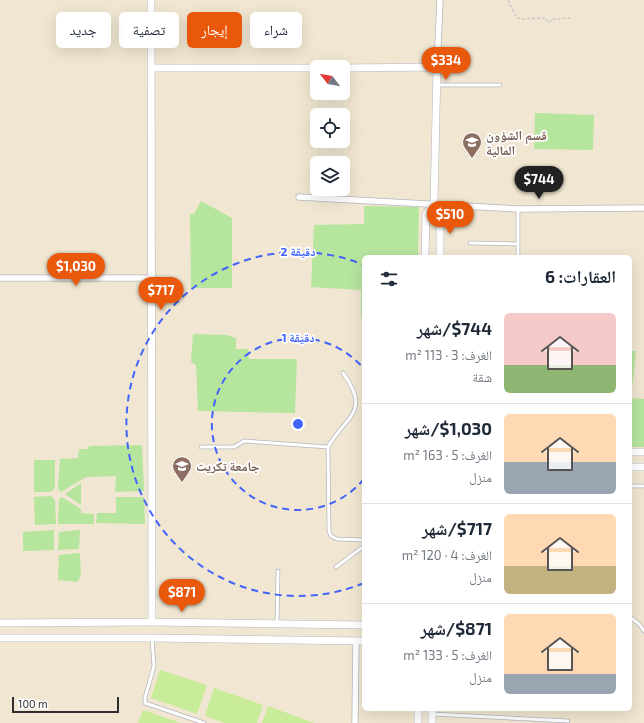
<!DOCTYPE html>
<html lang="ar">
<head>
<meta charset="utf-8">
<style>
	body { margin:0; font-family:"Exo 2","Noto Naskh Arabic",sans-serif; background:#f2f2f3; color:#1f2937; direction:rtl; height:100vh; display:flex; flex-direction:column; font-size:15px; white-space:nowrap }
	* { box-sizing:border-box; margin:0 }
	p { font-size:13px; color:#747a83 }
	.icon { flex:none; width:22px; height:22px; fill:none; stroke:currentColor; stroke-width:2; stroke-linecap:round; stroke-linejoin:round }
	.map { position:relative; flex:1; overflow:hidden; direction:ltr }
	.drawer { position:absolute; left:362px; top:255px; width:270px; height:456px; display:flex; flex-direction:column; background:#fff; border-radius:6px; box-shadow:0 4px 16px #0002; direction:rtl }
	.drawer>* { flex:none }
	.banner { position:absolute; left:12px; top:12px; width:290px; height:36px; direction:rtl; display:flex; gap:8px }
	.needle { width:26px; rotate:301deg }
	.fabs { position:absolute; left:310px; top:60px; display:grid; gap:8px }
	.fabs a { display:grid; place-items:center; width:40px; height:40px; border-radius:6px; background:#fff; box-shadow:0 4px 16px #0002; font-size:20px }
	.scale { position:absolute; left:12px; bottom:10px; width:107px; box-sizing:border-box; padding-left:4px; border:2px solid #2e2e2e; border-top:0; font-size:11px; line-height:14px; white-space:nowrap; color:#2e2e2e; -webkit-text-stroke:3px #fff; paint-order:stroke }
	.price { position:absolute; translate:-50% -34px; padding:0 9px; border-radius:14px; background:#ea580c; color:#fff; font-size:13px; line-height:26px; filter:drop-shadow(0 1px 2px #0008) }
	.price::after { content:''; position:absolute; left:50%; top:24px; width:12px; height:9px; margin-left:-6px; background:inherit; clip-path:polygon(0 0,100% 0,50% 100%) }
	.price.on { background:#222; color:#fff }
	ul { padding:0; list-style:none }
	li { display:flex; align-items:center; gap:12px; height:100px; padding:0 16px }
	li+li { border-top:1px solid #e0e1e3 }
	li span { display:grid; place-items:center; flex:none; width:112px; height:80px; border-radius:6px; color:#555 }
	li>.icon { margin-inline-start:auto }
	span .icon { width:48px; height:48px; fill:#fffc; stroke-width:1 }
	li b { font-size:17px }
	h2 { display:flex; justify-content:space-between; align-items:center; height:48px; padding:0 16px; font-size:17px }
	.chip { padding:0 14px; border-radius:6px; background:#fff; box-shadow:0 4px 16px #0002; font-size:14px; line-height:36px }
	.chip.on { background:#ea580c; color:#fff }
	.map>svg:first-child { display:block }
	.education { fill:#f0e6d1; fill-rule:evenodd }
	.green { fill:#b6e59e }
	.pitch { fill:#c9ec9a }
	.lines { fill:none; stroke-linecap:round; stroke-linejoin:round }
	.service-casing { stroke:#b4b7c1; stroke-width:4.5 }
	.minor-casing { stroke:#b4b7c1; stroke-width:7 }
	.tertiary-casing { stroke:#b4b7c1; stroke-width:8 }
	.path { stroke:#c9c9c9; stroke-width:1.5; stroke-dasharray:3 2; stroke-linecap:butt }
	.service { stroke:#fff; stroke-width:3 }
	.minor { stroke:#fff; stroke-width:5.5 }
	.tertiary { stroke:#fff; stroke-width:7 }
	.ring { fill:none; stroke:#4264fb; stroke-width:2; stroke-dasharray:7 5 }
	.labels { text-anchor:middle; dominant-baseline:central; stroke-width:3.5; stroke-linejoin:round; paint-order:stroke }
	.education-label { font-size:13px; font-weight:bold; fill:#785e54; stroke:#fff; text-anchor:start }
	.centre { fill:#4264fb; stroke:#fff; stroke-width:2 }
	.ring-label { font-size:12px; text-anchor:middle; font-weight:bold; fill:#4264fb; stroke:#fff; stroke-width:3.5; stroke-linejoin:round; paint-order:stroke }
</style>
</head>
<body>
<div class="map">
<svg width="644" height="723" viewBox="0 0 644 723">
	<rect width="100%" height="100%" fill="#efe9e1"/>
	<path class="education" d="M0 0H644V723H0ZM317 67H343V93H317ZM317 115H343V141H317ZM317 163H343V189H317ZM364 257H630V709H364Z"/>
	<path class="green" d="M535 113 594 115 593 150 534 149Z
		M201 201 232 218V288H191L190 214H194Z
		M364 206 419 207 418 257H364V319L361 318V290L311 287 314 225 364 224Z
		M193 334 226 335 236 338V349H248L249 359H297L295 413 198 411 196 365 191 362Z
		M630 351H636L631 398 644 399V447H630Z
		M142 445 144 491 115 492 116 476 86 477 61 492 58 488 60 459 78 458 79 449H88L89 446Z
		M34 460H55V488L51 492H34Z
		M81 483V505L65 494Z
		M51 496 55 500 56 524 35 525 34 497Z
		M62 497 81 509V513L94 514V524H58L59 499Z
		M116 497H144L145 524 96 523 97 513H116Z
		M54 530V550L23 551V532Z
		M80 530 79 549 58 550 59 532Z
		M80 553 81 576 77 582 58 580 59 555Z"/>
	<path class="pitch" d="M160 670 207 685 197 714 151 698Z
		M214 688 263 705 257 723H225L205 716Z
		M268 706 314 723H262Z
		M143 710 181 723H138Z"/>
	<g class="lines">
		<g class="service-casing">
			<path id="service" d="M437 85H500
				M518 209V257
				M470 243 518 244
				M343 373C372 413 345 416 328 447L329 531 331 536 337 539 364 540
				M201 447H234L244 441 328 447
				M630 486H643
				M336 567 364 546
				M630 617 639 624 644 631
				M277 623 278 571
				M152 639 154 666 145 698V703L204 723
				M432 714 568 721"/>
		</g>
		<g class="minor-casing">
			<path id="minor" d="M437 67 440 0
				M299 197 518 209 644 208
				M0 278H152
				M355 723 356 641"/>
		</g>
		<g class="tertiary-casing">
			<path id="tertiary" d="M151 0 152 622
				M152 68H317
				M343 68 437 67 434 204
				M425 257 426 214 434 204 440 213V257
				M630 452H644
				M630 467H644
				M0 623 152 622 364 625
				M0 638H152L364 641
				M418 723V709
				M432 723V709"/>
		</g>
		<path class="path" d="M508 0 515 15 520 19 546 18 547 22 552 21 553 19 572 18"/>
		<use href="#service" class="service"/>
		<use href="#minor" class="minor"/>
		<use href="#tertiary" class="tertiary"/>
	</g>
	<g class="ring">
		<path d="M364 479A86 86 0 1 1 364 369"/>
		<path d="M364 583A172 172 0 1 1 364 265"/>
	</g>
	<defs>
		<g id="university-pin" transform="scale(1)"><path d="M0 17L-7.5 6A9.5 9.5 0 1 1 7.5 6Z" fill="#8d6e63" stroke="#fff"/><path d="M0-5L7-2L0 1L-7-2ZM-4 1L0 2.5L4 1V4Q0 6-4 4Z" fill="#fff"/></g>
	</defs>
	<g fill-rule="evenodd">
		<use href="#university-pin" x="472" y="142"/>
		<use href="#university-pin" x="182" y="466"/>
	</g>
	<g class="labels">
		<g class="education-label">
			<text x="486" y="135">قسم الشؤون<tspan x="486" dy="15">المالية</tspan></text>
			<text x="196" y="466">جامعة تكريت</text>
		</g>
	</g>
	<circle cx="298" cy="424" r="6" class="centre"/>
	<g class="ring-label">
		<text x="298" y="256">2 دقيقة</text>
		<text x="298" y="342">1 دقيقة</text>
	</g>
</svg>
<div class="fabs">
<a><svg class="needle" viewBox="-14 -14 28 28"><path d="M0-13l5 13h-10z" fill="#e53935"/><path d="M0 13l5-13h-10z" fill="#747a83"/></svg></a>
<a><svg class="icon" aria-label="locate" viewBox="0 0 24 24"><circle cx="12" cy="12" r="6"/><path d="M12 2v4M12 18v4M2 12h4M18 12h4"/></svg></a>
<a><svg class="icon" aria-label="layers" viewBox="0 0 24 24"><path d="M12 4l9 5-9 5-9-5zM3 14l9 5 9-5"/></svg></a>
</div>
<div class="scale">100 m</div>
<b class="price" style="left:446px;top:81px">$334</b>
<b class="price on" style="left:539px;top:200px">$744</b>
<b class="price" style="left:450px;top:235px">$510</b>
<b class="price" style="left:76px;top:287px">$1,030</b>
<b class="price" style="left:161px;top:311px">$717</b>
<b class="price" style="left:182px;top:613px">$871</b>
<div class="banner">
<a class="chip">شراء</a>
<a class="chip on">إيجار</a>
<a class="chip">تصفية</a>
<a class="chip">جديد</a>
</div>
<section class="drawer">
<h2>العقارات: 6<svg class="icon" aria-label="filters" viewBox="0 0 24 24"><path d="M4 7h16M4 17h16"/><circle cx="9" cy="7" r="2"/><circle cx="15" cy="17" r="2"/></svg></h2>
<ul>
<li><span style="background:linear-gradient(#f6c9c9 65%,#8fb573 0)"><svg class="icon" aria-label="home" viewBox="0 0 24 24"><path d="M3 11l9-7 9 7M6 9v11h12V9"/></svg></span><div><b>$744/شهر</b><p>الغرف: 3 · 113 m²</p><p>شقة</p></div></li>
<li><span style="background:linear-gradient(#ffd9b3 60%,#9aa5b1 0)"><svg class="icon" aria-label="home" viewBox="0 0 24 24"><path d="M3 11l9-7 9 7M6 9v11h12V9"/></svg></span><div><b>$1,030/شهر</b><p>الغرف: 5 · 163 m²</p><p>منزل</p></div></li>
<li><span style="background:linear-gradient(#ffd9b3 65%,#c2b280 0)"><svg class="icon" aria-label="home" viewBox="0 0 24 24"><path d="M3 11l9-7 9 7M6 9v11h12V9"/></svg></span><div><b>$717/شهر</b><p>الغرف: 4 · 120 m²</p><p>منزل</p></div></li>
<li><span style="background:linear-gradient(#ffd9b3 75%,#9aa5b1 0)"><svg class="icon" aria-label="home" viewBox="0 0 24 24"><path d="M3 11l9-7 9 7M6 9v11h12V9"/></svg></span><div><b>$871/شهر</b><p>الغرف: 5 · 133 m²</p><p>منزل</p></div></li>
</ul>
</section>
</div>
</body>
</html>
